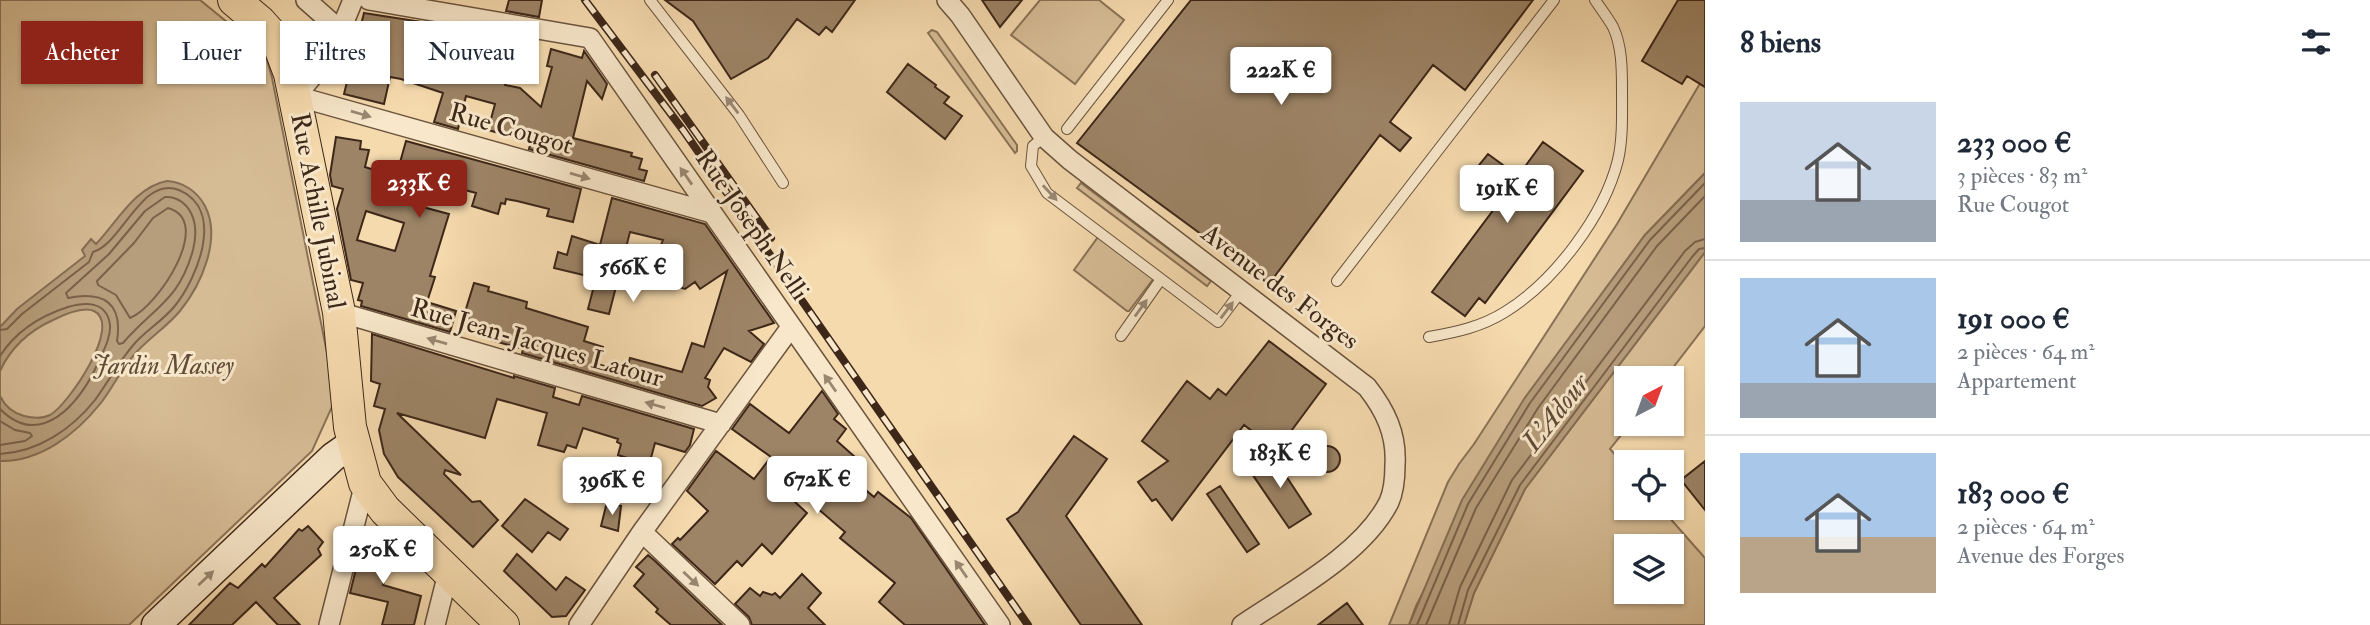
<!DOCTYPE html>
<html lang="fr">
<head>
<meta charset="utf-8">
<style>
	body { margin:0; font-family:"IM FELL Double Pica",serif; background:#f6f6f7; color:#1f2937; height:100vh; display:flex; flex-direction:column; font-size:26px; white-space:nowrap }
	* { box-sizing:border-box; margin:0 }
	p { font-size:23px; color:#747a83 }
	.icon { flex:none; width:38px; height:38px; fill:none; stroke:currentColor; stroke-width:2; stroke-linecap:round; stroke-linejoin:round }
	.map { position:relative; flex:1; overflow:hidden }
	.sheet { display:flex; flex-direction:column; background:#fff; width:665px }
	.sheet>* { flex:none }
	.guide { position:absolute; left:21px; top:21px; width:665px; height:63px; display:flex; gap:14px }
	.needle { width:46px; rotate:41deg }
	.buttons { position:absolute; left:1614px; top:366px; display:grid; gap:14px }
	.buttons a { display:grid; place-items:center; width:70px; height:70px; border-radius:0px; background:#fff; box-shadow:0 2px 5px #0004; font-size:35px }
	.price { position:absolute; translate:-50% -60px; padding:0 16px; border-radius:7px; background:#fff; color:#222; font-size:23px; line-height:46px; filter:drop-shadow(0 2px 4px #0008) }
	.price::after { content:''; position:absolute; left:50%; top:42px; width:21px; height:16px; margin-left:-10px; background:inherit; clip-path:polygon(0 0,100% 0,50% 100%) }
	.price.current { background:#8f2418; color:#fff }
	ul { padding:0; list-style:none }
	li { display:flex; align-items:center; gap:21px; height:175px; padding:0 35px }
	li+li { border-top:2px solid #e0e1e3 }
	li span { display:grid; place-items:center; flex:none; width:196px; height:140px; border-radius:0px; color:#555 }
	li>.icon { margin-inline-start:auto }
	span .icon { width:84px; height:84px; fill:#fffc; stroke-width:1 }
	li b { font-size:30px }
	h2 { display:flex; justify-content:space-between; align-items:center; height:84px; padding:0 35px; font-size:30px }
	.pill { padding:0 24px; border-radius:0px; background:#fff; box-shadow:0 2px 5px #0004; font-size:24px; line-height:63px }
	.pill.current { background:#8f2418; color:#fff }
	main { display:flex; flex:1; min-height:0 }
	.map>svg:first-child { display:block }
	.green { fill:#d6bc95; stroke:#8a7257; stroke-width:2; fill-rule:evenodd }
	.water { fill:#b69d7b; stroke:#866e54; stroke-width:2 }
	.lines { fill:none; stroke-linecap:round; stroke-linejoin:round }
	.shore { stroke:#7a624a; stroke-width:2 }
	.building { fill:#9d8466; stroke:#3d2719; stroke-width:2; fill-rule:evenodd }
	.lane-casing { stroke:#6b543e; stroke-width:12 }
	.street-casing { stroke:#6b543e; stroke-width:22 }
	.secondary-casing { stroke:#3d2719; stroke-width:31 }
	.primary-casing { stroke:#3d2719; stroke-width:34 }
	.lane { stroke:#f8e7ca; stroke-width:10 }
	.street { stroke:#f8e7ca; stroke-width:19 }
	.secondary { stroke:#f8e7ca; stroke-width:28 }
	.primary { stroke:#f5daae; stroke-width:32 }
	.rail-casing { stroke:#3d2719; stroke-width:8 }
	.rail { stroke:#f8e7ca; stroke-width:5; stroke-dasharray:16; stroke-linecap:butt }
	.oneway { fill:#9a8772 }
	.labels { text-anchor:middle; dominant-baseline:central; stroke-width:6; stroke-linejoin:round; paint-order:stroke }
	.street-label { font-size:26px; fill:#3d2719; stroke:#f8e7ca }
	.park-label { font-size:26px; font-style:italic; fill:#634c38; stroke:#f8e7ca }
	.water-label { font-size:28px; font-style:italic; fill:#614a36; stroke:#f8e7ca }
</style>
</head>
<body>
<main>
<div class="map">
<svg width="1705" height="625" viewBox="0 0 1705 625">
	<rect width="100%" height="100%" fill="#f5daae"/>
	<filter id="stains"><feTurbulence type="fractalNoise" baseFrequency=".00286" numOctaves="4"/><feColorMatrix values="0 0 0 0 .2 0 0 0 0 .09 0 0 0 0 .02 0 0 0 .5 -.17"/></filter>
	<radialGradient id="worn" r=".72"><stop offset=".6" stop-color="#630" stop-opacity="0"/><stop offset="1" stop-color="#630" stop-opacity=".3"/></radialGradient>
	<path class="green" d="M0 0H200L265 53 272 78 336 398 312 451 129 625H0Z
		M1040 0H1099L1124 20 1075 84 1011 35Z
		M932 30 937 32 1017 145V151L1015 153 928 33Z
		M1705 75V173L1645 235 1525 399 1416 606 1409 625H1389L1448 482 1459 464 1474 444 1617 224Z
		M1081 183 1211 281 1207 286 1077 188Z
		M1098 237 1154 278 1129 311H1127L1074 270Z
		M1705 252V326L1665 378H1626V424H1630L1610 449 1626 467V508H1661L1705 558V625H1464L1474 593 1525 489ZM1626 546H1671V592H1626Z"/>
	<path class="water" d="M1705 173V252L1525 489 1474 593 1464 625H1409L1462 500 1524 399 1645 235Z
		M167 181C183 182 197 191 205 206 222 239 201 285 180 311 166 328 147 339 133 356 120 371 112 389 100 404 76 434 40 462 0 461V396C5 406 12 413 24 416 32 418 42 419 50 415 68 405 123 325 94 311 83 306 63 315 53 320 29 331 11 347 0 371V327L17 309 85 256 82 250 91 239 96 244C117 222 135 187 167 181Z"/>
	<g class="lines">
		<path class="shore" d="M165 197C176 196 186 203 191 213 197 225 196 238 193 250 179 301 154 307 123 343L119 344 117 341C123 303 104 291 68 298L66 293 109 254 145 211Z
			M168 208C215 221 157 308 130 318L116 295 98 285 97 281 134 243 153 218Z
			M0 330 7 329 22 314 89 262 93 252C122 244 142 175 179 190 226 210 197 279 174 307 162 321 147 330 135 343 119 361 109 381 95 400 72 429 38 452 0 454
			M0 356C16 331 40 316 68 307 86 302 107 301 110 325 111 339 102 353 97 365 80 403 41 450 0 409
			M0 421 15 430 30 433 32 436 25 441 0 445
			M1417 625 1468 504 1530 403 1650 240 1705 183
			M1426 625 1476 508 1538 408 1657 246 1705 196
			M1449 625 1460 587 1512 480 1685 251 1695 242 1705 239
			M1458 625 1468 590 1520 485 1692 257 1699 249 1705 248"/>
	</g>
	<path class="building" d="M509 0H542L539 17 506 11Z
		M665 0H855L832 32 826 27 819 35 797 19 768 58 731 79 693 21Z
		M982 0H1022L1000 27Z
		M1191 0H1533L1465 90 1433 65 1390 122 1411 138 1400 151 1380 135 1269 284 1077 143Z
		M1678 0H1705V87L1687 76 1682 84 1642 61Z
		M364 13 448 26V29L496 44 499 35 517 38 505 85 520 88 541 107 552 67 547 66 551 49 582 58 584 51 607 84 602 99 587 81 573 138 632 153 631 156 642 159 639 169 647 171 644 181 529 149 531 142 488 130 495 104 466 96 458 129 434 122 443 93 401 79 390 77 384 104 344 94Z
		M908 64 936 85 935 87 949 97 944 103 962 116 945 139 887 92Z
		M336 137 361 141 360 149 369 150 365 167 396 177 406 141 581 189 573 222 547 216 549 209 517 201 506 199 505 204 501 203 498 214 472 206 476 193 427 180 419 206 449 214 430 276 435 277 427 302 456 311 450 332 361 306 362 301 358 300 363 283 351 280 337 209 343 189 332 186 330 175ZM366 211 404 223 395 251 357 240Z
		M1543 142 1583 171 1485 303 1479 298 1465 316 1432 292 1506 193 1475 170 1488 154 1518 176Z
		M612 198 705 224 774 323 749 331 764 344 751 362 724 348 705 378 710 380 708 387 716 398 702 406 522 353 523 349 491 340 493 334 461 325 474 283 489 287 488 291 527 302 526 308 588 327 584 341 603 347 598 364 604 366 603 369 606 370 608 367 626 372 630 358 682 372 692 343 704 347 727 271 700 289 695 282 685 289 653 279 670 247 661 245 663 240 630 232 609 314 588 309 596 278 554 268 558 252 567 255 572 236 600 245Z
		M372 334 514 378V376L555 388 553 397 579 405 582 396 694 429 690 445 685 452 655 443 649 465 618 455 621 444 617 442 618 439 583 428 576 448 567 445 564 452 538 445 547 413 497 399 485 438 397 413 461 475 445 470 444 474 472 502 480 501 498 520 473 547 398 477 384 454 379 430 385 409 374 406 380 384 371 381Z
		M1269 341 1326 384 1277 450 1244 425 1172 520 1156 499 1152 501 1138 482 1168 461 1142 441 1187 381 1210 399 1218 389 1226 395Z
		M822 391 838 414 834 419 846 429 837 441 855 457 843 471 874 497 878 492 911 518 985 625H905L879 602 895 583 840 538 845 532 817 508 829 494 797 467 781 489 807 513 772 554 762 544 742 566 737 561 715 584 672 544 678 538 680 540 708 511 687 491 716 451 754 479 771 457 732 429 750 404 789 433Z
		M1074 436 1107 459 1066 516 1142 625H1081L1007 519 1018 512Z
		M1314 459a13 13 0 1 1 26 0a13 13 0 1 1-26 0Z
		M1271 453 1311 514 1289 528 1248 468Z
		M1705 461V510L1681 480Z
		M1220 486 1259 544 1247 552 1207 494Z
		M525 499 568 529 560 540 548 532 532 552 502 526Z
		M607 502 621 506 618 531 601 526Z
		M308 526 323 542 318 549 321 555 274 598 300 625H278L256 602 232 625H189L230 583 238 588 262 564 265 567 299 529 302 531Z
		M363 541 392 548 383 585 421 596 414 625H382L388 602 350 593Z
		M517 554 556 590 566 577 585 590 566 616 552 617 504 571Z
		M648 555 655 561 722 625H671L656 612 658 609 634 586 644 574 636 567Z
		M802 574 821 593 808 608 825 625H752L749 617 735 604 750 588 760 596 763 592 772 595 775 593 780 598Z
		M1347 603 1363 625H1318Z"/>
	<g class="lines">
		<g class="lane-casing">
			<path id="lane" d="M650 0 739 115 783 183
				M1067 129 1168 0
				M1044 137 1033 146 1031 166 1047 193 1218 322 1242 290
				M1337 281 1554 0
				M1121 336 1161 279
				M1429 337C1457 332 1481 327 1505 312 1554 282 1604 216 1618 160 1623 138 1622 113 1622 90 1622 69 1622 46 1613 27 1608 18 1601 9 1595 0"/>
		</g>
		<g class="street-casing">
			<path id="street" d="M306 0 341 31
				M353 0 331 54 296 96 712 213
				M369 0 590 38 1000 625
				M947 0 960 15 1044 137 1070 160 1367 387C1385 410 1397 434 1395 465 1395 478 1394 491 1389 502 1363 554 1289 593 1242 625
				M339 312 721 424
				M642 532 740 625
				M329 625 365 483
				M435 625 448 573
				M579 625 642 532 791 327"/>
		</g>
		<g class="secondary-casing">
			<path id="secondary" d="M156 625 333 457 353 443"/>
		</g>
		<g class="primary-casing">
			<path id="primary" d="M234 0 260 22 278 42 290 74 339 312 350 427 365 483 385 510 503 625"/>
		</g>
		<use href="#lane" class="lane"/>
		<use href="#street" class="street"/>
		<use href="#secondary" class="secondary"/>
		<use href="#primary" class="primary"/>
		<g class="rail-casing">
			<path id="rail" d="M585 0 683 130 1028 625
				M655 75 771 238"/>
		</g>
		<use href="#rail" class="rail"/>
	</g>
	<defs><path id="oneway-solid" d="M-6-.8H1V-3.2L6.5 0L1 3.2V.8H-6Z" transform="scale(1.75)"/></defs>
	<g class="oneway">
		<use href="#oneway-solid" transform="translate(732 105) rotate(-127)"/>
		<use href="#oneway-solid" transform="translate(361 114) rotate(16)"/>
		<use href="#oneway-solid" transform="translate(580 176) rotate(16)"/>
		<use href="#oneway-solid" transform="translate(686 176) rotate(-125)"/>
		<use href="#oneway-solid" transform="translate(1050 193) rotate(47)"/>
		<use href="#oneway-solid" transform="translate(1141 308) rotate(-54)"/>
		<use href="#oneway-solid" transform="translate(1227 310) rotate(-53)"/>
		<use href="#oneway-solid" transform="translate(437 341) rotate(-164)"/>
		<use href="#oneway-solid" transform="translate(830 383) rotate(-125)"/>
		<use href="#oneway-solid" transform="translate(655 405) rotate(-164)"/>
		<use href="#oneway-solid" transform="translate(961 569) rotate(-125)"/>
		<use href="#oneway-solid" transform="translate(206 578) rotate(-43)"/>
		<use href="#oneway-solid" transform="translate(691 579) rotate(43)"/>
	</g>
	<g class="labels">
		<g class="street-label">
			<text transform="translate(511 129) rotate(16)">Rue Cougot</text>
			<text transform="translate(318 211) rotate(79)">Rue Achille Jubinal</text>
			<text transform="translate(752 225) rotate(55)">Rue Joseph Nelli</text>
			<text transform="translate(1280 287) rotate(37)">Avenue des Forges</text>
			<text transform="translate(537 343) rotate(16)">Rue Jean-Jacques Latour</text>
		</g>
		<g class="park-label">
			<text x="163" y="366">Jardin Massey</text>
		</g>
		<g class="water-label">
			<text transform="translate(1556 413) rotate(-52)">L'Adour</text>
		</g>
	</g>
	<rect width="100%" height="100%" filter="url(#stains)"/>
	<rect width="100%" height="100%" fill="url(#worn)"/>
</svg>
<div class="buttons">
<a><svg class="needle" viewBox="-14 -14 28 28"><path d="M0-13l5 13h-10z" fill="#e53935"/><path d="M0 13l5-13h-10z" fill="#747a83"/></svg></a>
<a><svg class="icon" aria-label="locate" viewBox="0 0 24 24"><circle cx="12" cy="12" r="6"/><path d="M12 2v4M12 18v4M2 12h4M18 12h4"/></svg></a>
<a><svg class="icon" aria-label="layers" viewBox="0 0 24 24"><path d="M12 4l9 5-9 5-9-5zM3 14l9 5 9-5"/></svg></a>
</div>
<b class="price" style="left:1281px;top:107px">222K €</b>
<b class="price current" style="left:419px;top:220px">233K €</b>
<b class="price" style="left:1507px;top:225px">191K €</b>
<b class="price" style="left:633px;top:304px">566K €</b>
<b class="price" style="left:1280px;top:490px">183K €</b>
<b class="price" style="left:817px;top:516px">672K €</b>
<b class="price" style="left:612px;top:517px">396K €</b>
<b class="price" style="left:383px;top:586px">250K €</b>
<div class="guide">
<a class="pill current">Acheter</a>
<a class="pill">Louer</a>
<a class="pill">Filtres</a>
<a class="pill">Nouveau</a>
</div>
</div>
<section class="sheet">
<h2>8 biens<svg class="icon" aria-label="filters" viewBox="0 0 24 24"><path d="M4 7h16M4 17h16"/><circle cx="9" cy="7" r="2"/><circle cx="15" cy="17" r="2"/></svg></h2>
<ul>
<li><span style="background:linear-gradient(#c9d6e8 70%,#9aa5b1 0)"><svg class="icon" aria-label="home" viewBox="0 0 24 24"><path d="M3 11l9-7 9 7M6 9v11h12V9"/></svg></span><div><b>233 000 €</b><p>3 pièces · 83 m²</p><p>Rue Cougot</p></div></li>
<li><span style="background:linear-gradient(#a9c7e8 75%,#9aa5b1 0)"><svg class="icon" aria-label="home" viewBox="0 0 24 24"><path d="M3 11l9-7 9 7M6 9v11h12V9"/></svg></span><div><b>191 000 €</b><p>2 pièces · 64 m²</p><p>Appartement</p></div></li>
<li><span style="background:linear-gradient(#a9c7e8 60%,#b9a48a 0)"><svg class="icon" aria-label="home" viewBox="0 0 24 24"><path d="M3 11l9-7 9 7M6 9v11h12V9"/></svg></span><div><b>183 000 €</b><p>2 pièces · 64 m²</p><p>Avenue des Forges</p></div></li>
</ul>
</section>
</main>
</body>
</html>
